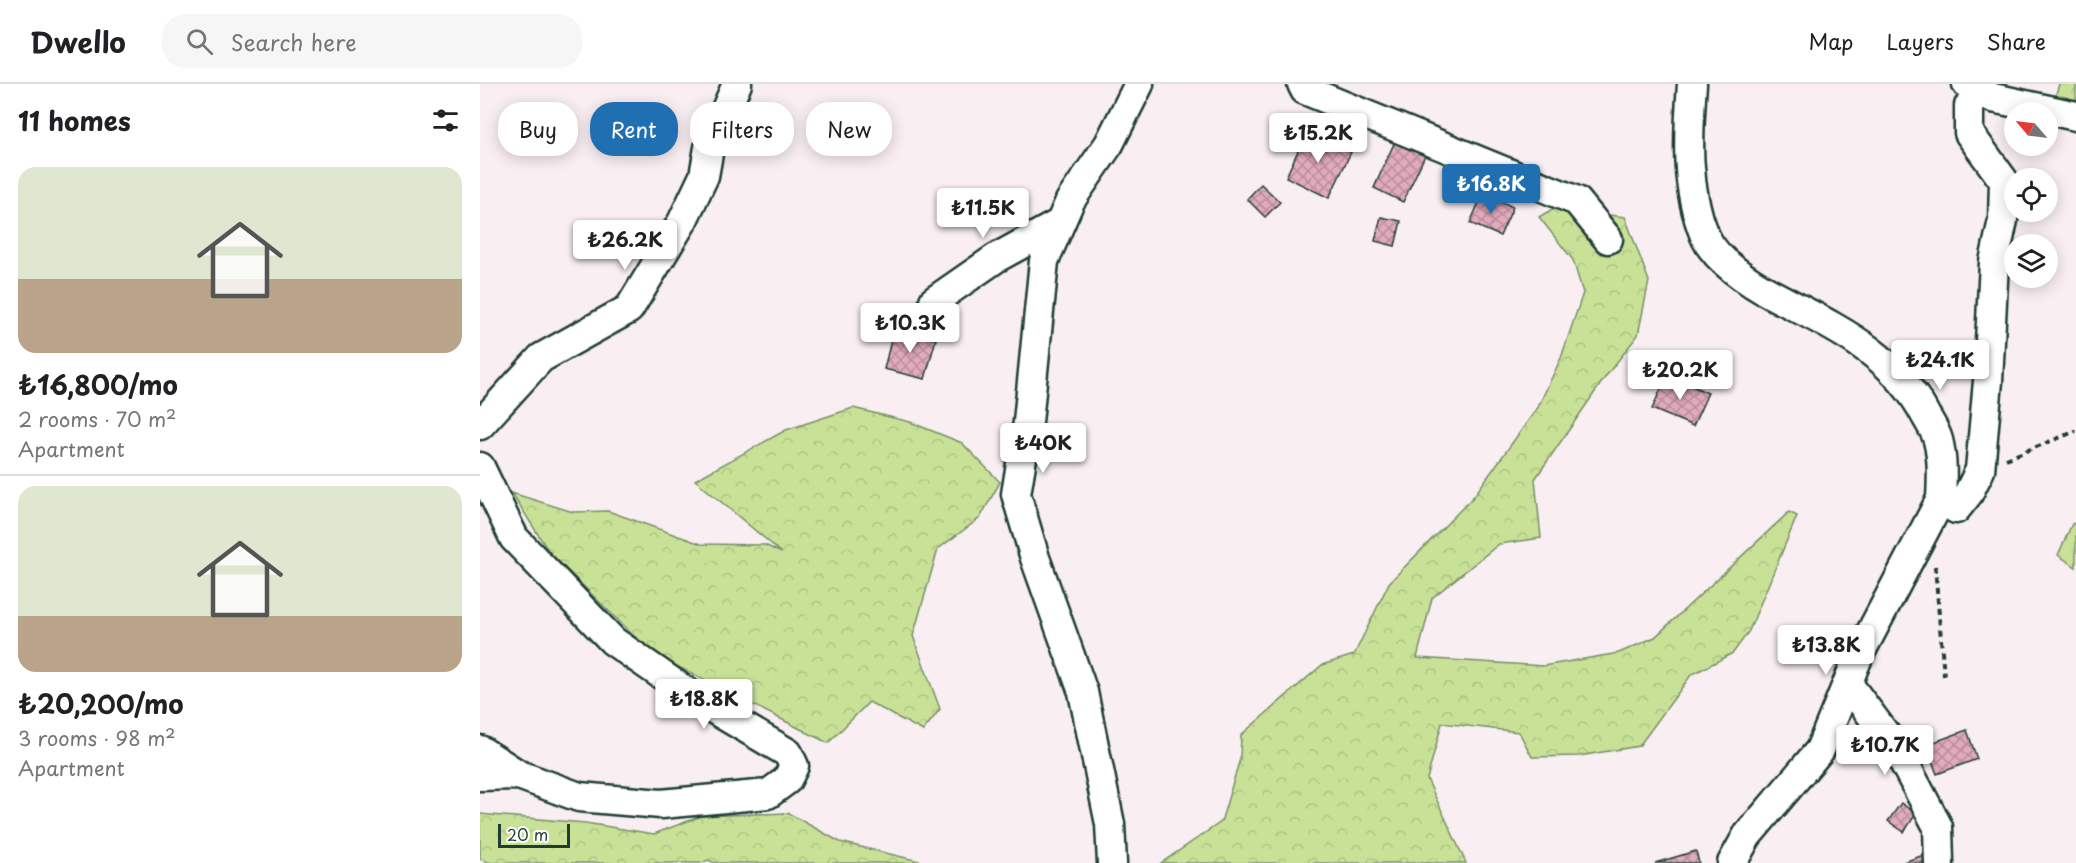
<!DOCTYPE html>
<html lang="en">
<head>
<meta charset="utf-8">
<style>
	body { margin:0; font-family:"Playpen Sans",sans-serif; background:#f6f6f6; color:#202124; height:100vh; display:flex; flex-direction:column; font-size:22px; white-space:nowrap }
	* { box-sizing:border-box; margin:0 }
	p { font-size:20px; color:#757577 }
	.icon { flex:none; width:33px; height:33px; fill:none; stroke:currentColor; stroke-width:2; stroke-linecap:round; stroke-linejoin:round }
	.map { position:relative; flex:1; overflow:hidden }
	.side { display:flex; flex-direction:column; background:#fff; width:480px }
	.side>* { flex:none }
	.guide { position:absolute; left:18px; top:18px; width:570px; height:54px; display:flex; gap:12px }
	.needle { width:39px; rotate:298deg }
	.controls { position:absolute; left:1524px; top:18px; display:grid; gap:12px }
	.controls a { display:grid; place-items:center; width:54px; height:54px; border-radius:50%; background:#fff; box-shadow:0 3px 15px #0003; font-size:30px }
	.scale { position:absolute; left:18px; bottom:15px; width:72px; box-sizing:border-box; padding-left:6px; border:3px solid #1f3d34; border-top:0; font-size:16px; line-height:21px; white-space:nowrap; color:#1f3d34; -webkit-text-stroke:4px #fff; paint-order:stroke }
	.price { position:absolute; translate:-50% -51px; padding:0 14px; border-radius:6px; background:#fff; color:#222; font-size:20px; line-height:39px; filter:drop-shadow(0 2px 3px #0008) }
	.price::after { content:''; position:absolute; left:50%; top:36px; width:18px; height:14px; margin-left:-9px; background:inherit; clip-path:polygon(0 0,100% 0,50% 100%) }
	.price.active { background:#1f6fb2; color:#fff }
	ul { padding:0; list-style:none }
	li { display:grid; align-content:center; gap:12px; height:318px; padding:0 18px }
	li+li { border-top:2px solid #e0e0e0 }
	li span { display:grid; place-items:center; height:186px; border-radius:18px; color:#555 }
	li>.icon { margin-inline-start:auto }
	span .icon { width:108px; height:108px; fill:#fffc; stroke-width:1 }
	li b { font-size:26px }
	h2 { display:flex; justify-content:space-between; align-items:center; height:72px; padding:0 18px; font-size:26px }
	.chip { padding:0 21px; border-radius:24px; background:#fff; box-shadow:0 3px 15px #0003; font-size:21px; line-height:54px }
	.chip.active { background:#1f6fb2; color:#fff }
	header { display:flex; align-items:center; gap:36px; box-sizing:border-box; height:84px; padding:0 30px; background:#fff; border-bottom:2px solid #e0e0e0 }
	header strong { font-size:28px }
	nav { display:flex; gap:33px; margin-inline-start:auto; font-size:21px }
	.search { width:420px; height:54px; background:#f6f6f6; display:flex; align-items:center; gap:15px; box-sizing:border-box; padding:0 21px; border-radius:24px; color:#757577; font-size:22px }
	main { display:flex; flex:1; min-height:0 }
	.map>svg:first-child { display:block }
	.forest { fill:url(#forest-crowns); stroke:#748f66; stroke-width:1.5 }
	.building { fill:url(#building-cross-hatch); stroke:#1f3d34; stroke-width:1.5 }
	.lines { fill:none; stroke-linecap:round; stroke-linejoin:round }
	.street-casing { stroke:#1f3d34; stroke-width:33 }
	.path { stroke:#1f3d34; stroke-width:4; stroke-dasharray:6 4.5; stroke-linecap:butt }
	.street { stroke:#fff; stroke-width:28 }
</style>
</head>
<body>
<header>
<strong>Dwello</strong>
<div class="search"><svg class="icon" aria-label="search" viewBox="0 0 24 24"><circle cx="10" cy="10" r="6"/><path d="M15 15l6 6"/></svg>Search here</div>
<nav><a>Map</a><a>Layers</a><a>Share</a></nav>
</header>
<main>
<section class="side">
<h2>11 homes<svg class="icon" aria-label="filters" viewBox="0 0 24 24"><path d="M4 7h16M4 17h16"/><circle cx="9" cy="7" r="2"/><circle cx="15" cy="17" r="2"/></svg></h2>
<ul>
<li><span style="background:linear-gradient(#dfe7d0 60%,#b9a48a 0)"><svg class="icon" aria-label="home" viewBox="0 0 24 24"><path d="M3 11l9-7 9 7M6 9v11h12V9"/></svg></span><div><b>₺16,800/mo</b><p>2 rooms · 70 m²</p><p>Apartment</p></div></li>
<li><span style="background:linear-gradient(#dfe7d0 70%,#b9a48a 0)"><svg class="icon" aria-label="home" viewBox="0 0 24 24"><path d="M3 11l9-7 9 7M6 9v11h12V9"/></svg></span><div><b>₺20,200/mo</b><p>3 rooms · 98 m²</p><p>Apartment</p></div></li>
</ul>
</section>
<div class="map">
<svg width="1596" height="779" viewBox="0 0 1596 779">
	<defs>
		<pattern id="forest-crowns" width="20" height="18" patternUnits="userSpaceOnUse" patternTransform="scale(1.5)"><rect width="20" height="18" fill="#c9e197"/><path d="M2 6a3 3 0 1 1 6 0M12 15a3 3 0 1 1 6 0" fill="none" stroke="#acc283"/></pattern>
		<pattern id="building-cross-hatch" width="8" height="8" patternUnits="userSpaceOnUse" patternTransform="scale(1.5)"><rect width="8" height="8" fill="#e2aabd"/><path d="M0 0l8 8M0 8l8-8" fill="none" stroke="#b78c9a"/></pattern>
	</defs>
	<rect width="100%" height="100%" fill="#f9eef2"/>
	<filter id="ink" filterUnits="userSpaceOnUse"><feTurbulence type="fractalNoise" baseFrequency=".0167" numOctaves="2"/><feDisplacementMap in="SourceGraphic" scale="12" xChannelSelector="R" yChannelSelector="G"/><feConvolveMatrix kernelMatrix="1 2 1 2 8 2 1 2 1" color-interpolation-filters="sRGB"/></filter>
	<g filter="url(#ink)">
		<path class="forest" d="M1579 0H1596V17L1575 13Z
			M1074 124 1145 133 1169 197 1158 251 1126 292 1055 395 1061 454 1019 460 952 514 937 574 1063 582 1139 569 1175 553 1309 428 1317 432 1269 547 1253 569 1211 591 1159 662 1099 672 1052 673 1039 648 962 639 947 695 986 779H681L741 738 760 675 761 651 842 581 874 571 909 499 994 412 1058 323 1081 274 1103 209 1093 176 1059 133Z
			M373 324 430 338 482 359 520 398 500 434 458 465 433 552 460 625 443 647 389 618 348 659 171 569 69 468 32 409 93 428 128 427 221 460 285 461 302 469 215 396 306 346Z
			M1596 439V483L1578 471 1592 440Z
			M308 729 360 758 447 779H235L228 776 222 779H11L0 775V730L105 739 174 750 221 732Z"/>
		<path class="building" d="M827 47 871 68 849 114 806 93Z
			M916 55 946 69 923 118 894 104Z
			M781 100 800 118 785 133 767 115Z
			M1003 109 1033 123 1020 152 990 139Z
			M901 133 921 137 915 162 895 157Z
			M414 244 456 255 445 295 404 285Z
			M1187 291 1228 309 1213 342 1172 325Z
			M1487 646 1497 675 1457 690 1446 661Z
			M1421 719 1436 730 1424 748 1408 737Z
			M1216 767 1219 779H1175Z
			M1444 771 1447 779H1421Z"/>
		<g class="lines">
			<g class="street-casing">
				<path id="street" d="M822 0 825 6 1097 117 1128 155
					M1212 0C1208 51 1205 104 1225 152 1235 176 1270 199 1293 211 1353 243 1413 268 1446 332 1450 339 1456 348 1458 356 1463 375 1462 395 1461 415L1476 425 1488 410 1500 386 1508 297 1514 178 1523 136 1524 97 1489 49V22L1501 8
					M1487 0 1513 14 1596 32
					M454 217 516 174 580 139
					M0 341 61 274 149 225 202 138 224 92 229 64 257 0
					M0 383 34 454 133 557 218 616 308 669 314 682 307 696 288 710 181 720 99 713 39 691 0 666
					M1368 600 1418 667 1458 743 1459 779
					M0 692 39 691
					M632 779 630 740 603 608 555 474 536 410 548 338 564 177 590 117 629 60 659 0
					M1252 779 1267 752 1340 666 1379 571 1461 415"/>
			</g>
			<path class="path" d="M1526 375 1596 347
				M1455 482 1464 592"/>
			<use href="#street" class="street"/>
		</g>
	</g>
</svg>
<div class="controls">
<a><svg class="needle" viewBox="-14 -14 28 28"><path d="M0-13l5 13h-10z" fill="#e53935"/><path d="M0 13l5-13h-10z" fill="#757577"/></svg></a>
<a><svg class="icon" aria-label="locate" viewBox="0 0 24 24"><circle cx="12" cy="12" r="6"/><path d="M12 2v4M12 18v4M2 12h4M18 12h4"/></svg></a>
<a><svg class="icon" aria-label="layers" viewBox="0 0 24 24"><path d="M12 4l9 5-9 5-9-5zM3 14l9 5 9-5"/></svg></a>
</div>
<div class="scale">20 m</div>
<b class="price" style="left:838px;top:80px">₺15.2K</b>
<b class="price active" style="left:1011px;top:131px">₺16.8K</b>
<b class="price" style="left:503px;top:155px">₺11.5K</b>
<b class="price" style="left:145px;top:187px">₺26.2K</b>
<b class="price" style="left:430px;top:270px">₺10.3K</b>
<b class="price" style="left:1460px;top:307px">₺24.1K</b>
<b class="price" style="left:1200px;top:317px">₺20.2K</b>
<b class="price" style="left:563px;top:390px">₺40K</b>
<b class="price" style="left:1346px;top:592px">₺13.8K</b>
<b class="price" style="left:224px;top:646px">₺18.8K</b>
<b class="price" style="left:1405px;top:692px">₺10.7K</b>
<div class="guide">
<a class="chip">Buy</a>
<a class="chip active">Rent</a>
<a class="chip">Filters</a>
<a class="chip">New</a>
</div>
</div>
</main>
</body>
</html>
